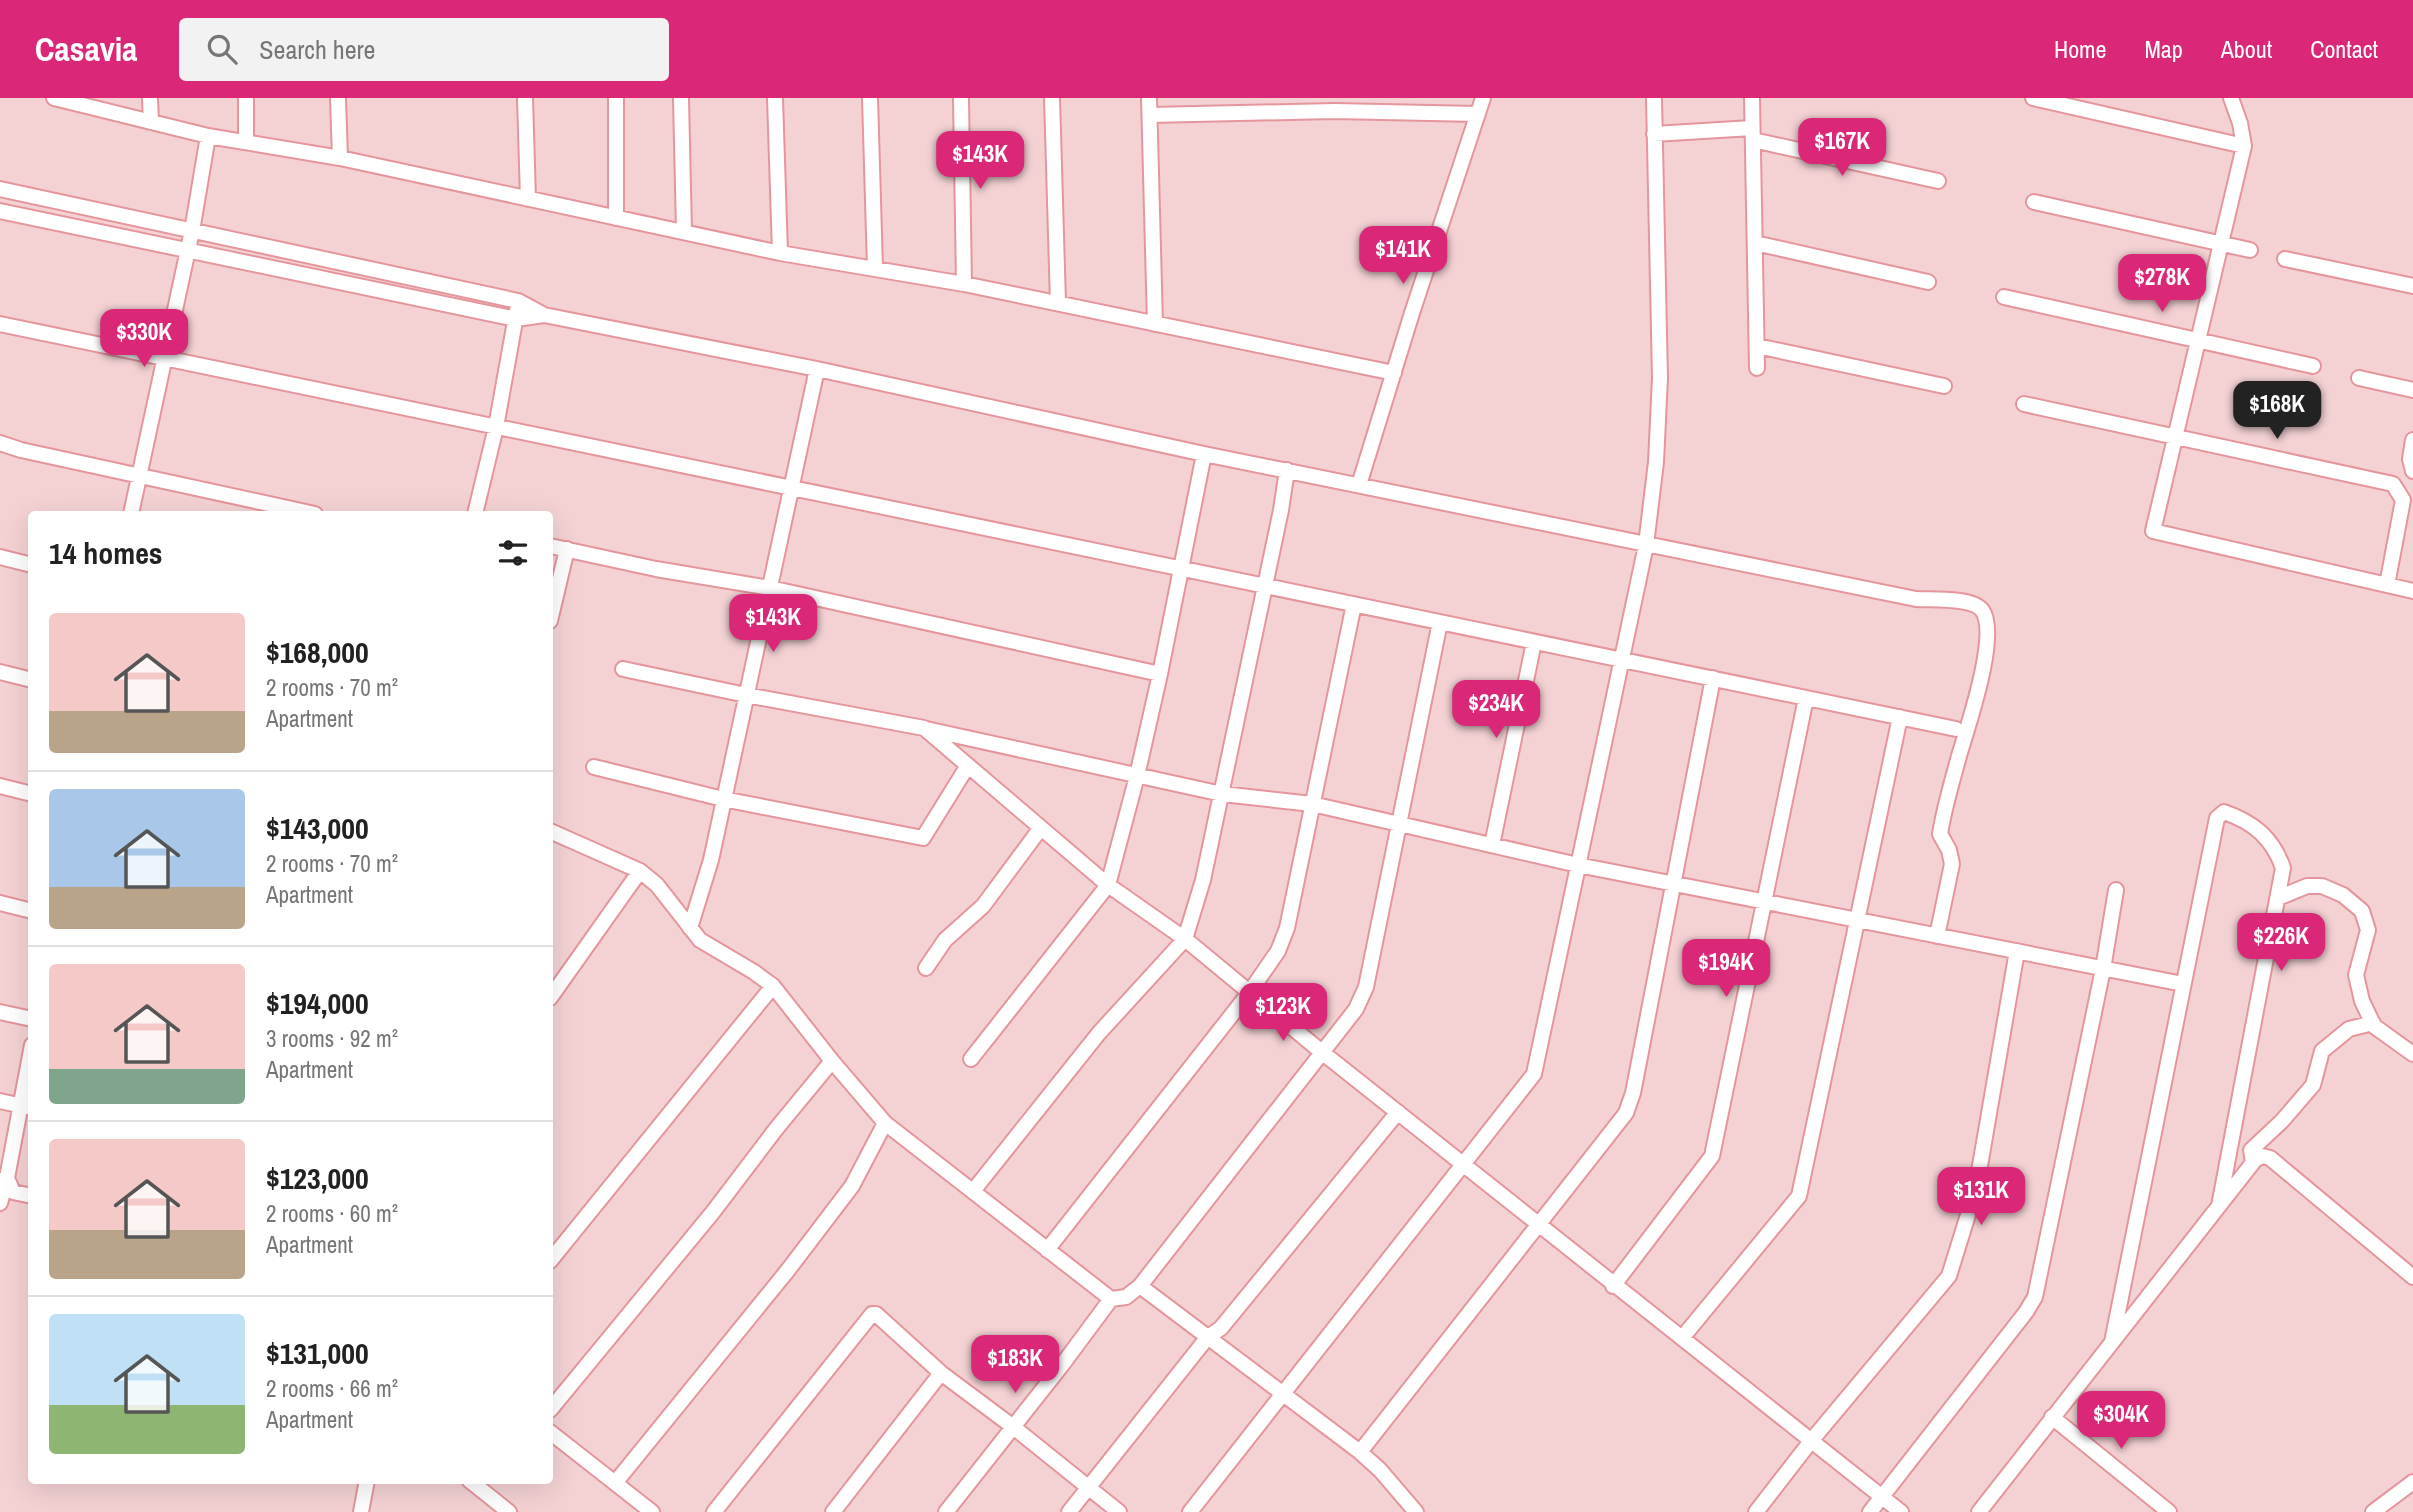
<!DOCTYPE html>
<html lang="en">
<head>
<meta charset="utf-8">
<style>
	body { margin:0; font-family:"Archivo Narrow",sans-serif; background:#f2f2f2; color:#222; height:100vh; display:flex; flex-direction:column; font-size:26px; white-space:nowrap }
	* { box-sizing:border-box; margin:0 }
	p { font-size:23px; color:#767676 }
	.icon { flex:none; width:38px; height:38px; fill:none; stroke:currentColor; stroke-width:2; stroke-linecap:round; stroke-linejoin:round }
	.map { position:relative; flex:1; overflow:hidden }
	.details { position:absolute; left:28px; top:413px; width:525px; height:973px; display:flex; flex-direction:column; background:#fff; border-radius:7px; box-shadow:0 7px 28px #0002 }
	.details>* { flex:none }
	.price { position:absolute; translate:-50% -60px; padding:0 16px; border-radius:14px; background:#db2777; color:#fff; font-size:23px; line-height:46px; filter:drop-shadow(0 2px 4px #0008) }
	.price::after { content:''; position:absolute; left:50%; top:42px; width:21px; height:16px; margin-left:-10px; background:inherit; clip-path:polygon(0 0,100% 0,50% 100%) }
	.price.selected { background:#222; color:#fff }
	ul { padding:0; list-style:none }
	li { display:flex; align-items:center; gap:21px; height:175px; padding:0 21px }
	li+li { border-top:2px solid #e0e0e0 }
	li span { display:grid; place-items:center; flex:none; width:196px; height:140px; border-radius:7px; color:#555 }
	li>.icon { margin-inline-start:auto }
	span .icon { width:84px; height:84px; fill:#fffc; stroke-width:1 }
	li b { font-size:30px }
	h2 { display:flex; justify-content:space-between; align-items:center; height:84px; padding:0 21px; font-size:30px }
	header { display:flex; align-items:center; gap:42px; box-sizing:border-box; height:98px; padding:0 35px; background:#db2777; color:#fff }
	header strong { font-size:33px }
	nav { display:flex; gap:38px; margin-inline-start:auto; font-size:24px }
	.search { width:490px; height:63px; background:#f2f2f2; display:flex; align-items:center; gap:18px; box-sizing:border-box; padding:0 24px; border-radius:7px; color:#767676; font-size:26px }
	.map>svg:first-child { display:block }
	.lines { fill:none; stroke-linecap:round; stroke-linejoin:round }
	.minor-casing { stroke:#e5959c; stroke-width:18 }
	.minor { stroke:#fff; stroke-width:14 }
</style>
</head>
<body>
<header>
<strong>Casavia</strong>
<div class="search"><svg class="icon" aria-label="search" viewBox="0 0 24 24"><circle cx="10" cy="10" r="6"/><path d="M15 15l6 6"/></svg>Search here</div>
<nav><a>Home</a><a>Map</a><a>About</a><a>Contact</a></nav>
</header>
<div class="map">
<svg width="2413" height="1414" viewBox="0 0 2413 1414">
	<rect width="100%" height="100%" fill="#f4d2d4"/>
	<g class="lines">
		<g class="minor-casing">
			<path id="minor" d="M54 0 208 38 340 60 780 155 964 186 1394 275
				M150 0 151 24
				M246 0V43
				M338 0 340 60
				M525 0 528 101
				M616 0V120
				M681 0 684 134
				M775 0 780 155
				M870 0 875 170
				M961 0 964 186
				M1052 0 1058 205
				M1149 0 1155 226
				M1752 0 1757 270
				M2033 0 2244 48
				M2231 0 2240 25 2244 48 2153 433 2413 493
				M1150 17 1334 13 1478 16
				M1654 36 1752 30
				M1753 42 1938 83
				M0 91 518 203 544 217 817 271 1204 356 1916 501C1932 502 1972 499 1982 512 2000 536 1967 630 1959 658 1952 684 1944 710 1940 736L1949 752 1952 766 1937 838
				M2034 104 2250 152
				M0 113 516 221 544 217
				M1755 145 1928 184
				M2285 161 2413 188
				M2004 199 2313 268
				M0 226 1956 631
				M1757 248 1944 288
				M2359 280 2413 292
				M2024 306 2393 386 2403 402 2387 487
				M2413 342 2410 361 2413 373
				M0 345 21 352 315 416
				M1359 387 1412 215 1483 0
				M131 416 192 133 208 38
				M475 416 496 329 517 212
				M550 448 656 471 770 490 1160 576
				M0 459 32 467
				M550 523 567 451
				M623 571 746 597 924 630 1108 787 1185 841 1323 955 1901 1414
				M0 574 32 582
				M926 631 1222 696 1312 706 1578 767 2183 886
				M594 669 723 701 923 740 967 669
				M0 688 32 696
				M550 733 640 773 657 787 700 842 754 874 773 888 832 963 885 1025 1111 1201 1126 1199 1140 1188 1360 1354 1380 1372 1416 1414
				M1492 747 1534 544
				M2278 800 2307 788H2322L2343 797 2362 813 2368 832 2356 877 2362 903 2374 928 2413 956
				M0 805 32 813
				M690 830 711 762 817 271
				M926 870 945 842 983 808 1040 731
				M550 900 640 773
				M0 914 32 921
				M971 961 1108 787 1137 678 1160 576 1204 356
				M0 1003 32 1010
				M2253 1064 2251 1052 2282 1023 2313 987 2322 953 2349 931 2373 925
				M5 1080H7L13 1094 32 1098
				M973 1093 1099 935 1185 841 1203 782 1281 412 1287 372
				M0 1105 7 1080 32 947
				M1047 1152 1249 895 1278 853 1287 830 1354 506
				M550 1163 773 888
				M1140 1188 1356 911 1366 889 1440 524
				M1613 1188 1712 1058 1806 600
				M1682 1240 1799 1098 1900 619
				M2112 1244 2217 720 2224 714C2253 724 2273 740 2283 770L2219 1108
				M550 1312 713 1114 776 1031 832 963
				M2052 1319 2169 1414
				M550 1334 652 1414
				M1360 1354 1626 1015 1633 995 1713 580
				M469 1382 509 1414
				M615 1385 788 1172 852 1088 885 1025
				M361 1414 367 1382
				M714 1414 872 1216H876L941 1275 1012 1328 1119 1414
				M833 1414 941 1275
				M946 1414 1062 1267 1111 1201
				M1069 1414 1207 1240 1221 1230 1398 1014
				M1190 1414 1534 976 1646 447 1656 364 1660 280 1654 0
				M1756 1414 1811 1343 1949 1178 1976 1091 2017 853
				M1870 1414 2026 1214 2035 1199 2103 871 2116 792
				M1979 1414 2255 1062 2262 1058 2270 1060 2413 1179
				M2373 1414 2413 1384"/>
		</g>
		<use href="#minor" class="minor"/>
	</g>
</svg>
<b class="price" style="left:1842px;top:80px">$167K</b>
<b class="price" style="left:980px;top:93px">$143K</b>
<b class="price" style="left:1403px;top:188px">$141K</b>
<b class="price" style="left:2162px;top:216px">$278K</b>
<b class="price" style="left:144px;top:271px">$330K</b>
<b class="price selected" style="left:2277px;top:343px">$168K</b>
<b class="price" style="left:773px;top:556px">$143K</b>
<b class="price" style="left:1496px;top:642px">$234K</b>
<b class="price" style="left:2281px;top:875px">$226K</b>
<b class="price" style="left:1726px;top:901px">$194K</b>
<b class="price" style="left:1283px;top:945px">$123K</b>
<b class="price" style="left:1981px;top:1129px">$131K</b>
<b class="price" style="left:1015px;top:1297px">$183K</b>
<b class="price" style="left:2121px;top:1353px">$304K</b>
<section class="details">
<h2>14 homes<svg class="icon" aria-label="filters" viewBox="0 0 24 24"><path d="M4 7h16M4 17h16"/><circle cx="9" cy="7" r="2"/><circle cx="15" cy="17" r="2"/></svg></h2>
<ul>
<li><span style="background:linear-gradient(#f6c9c9 70%,#b9a48a 0)"><svg class="icon" aria-label="home" viewBox="0 0 24 24"><path d="M3 11l9-7 9 7M6 9v11h12V9"/></svg></span><div><b>$168,000</b><p>2 rooms · 70 m²</p><p>Apartment</p></div></li>
<li><span style="background:linear-gradient(#a9c7e8 70%,#b9a48a 0)"><svg class="icon" aria-label="home" viewBox="0 0 24 24"><path d="M3 11l9-7 9 7M6 9v11h12V9"/></svg></span><div><b>$143,000</b><p>2 rooms · 70 m²</p><p>Apartment</p></div></li>
<li><span style="background:linear-gradient(#f6c9c9 75%,#7fa58c 0)"><svg class="icon" aria-label="home" viewBox="0 0 24 24"><path d="M3 11l9-7 9 7M6 9v11h12V9"/></svg></span><div><b>$194,000</b><p>3 rooms · 92 m²</p><p>Apartment</p></div></li>
<li><span style="background:linear-gradient(#f6c9c9 65%,#b9a48a 0)"><svg class="icon" aria-label="home" viewBox="0 0 24 24"><path d="M3 11l9-7 9 7M6 9v11h12V9"/></svg></span><div><b>$123,000</b><p>2 rooms · 60 m²</p><p>Apartment</p></div></li>
<li><span style="background:linear-gradient(#bfe0f5 65%,#8fb573 0)"><svg class="icon" aria-label="home" viewBox="0 0 24 24"><path d="M3 11l9-7 9 7M6 9v11h12V9"/></svg></span><div><b>$131,000</b><p>2 rooms · 66 m²</p><p>Apartment</p></div></li>
</ul>
</section>
</div>
</body>
</html>
